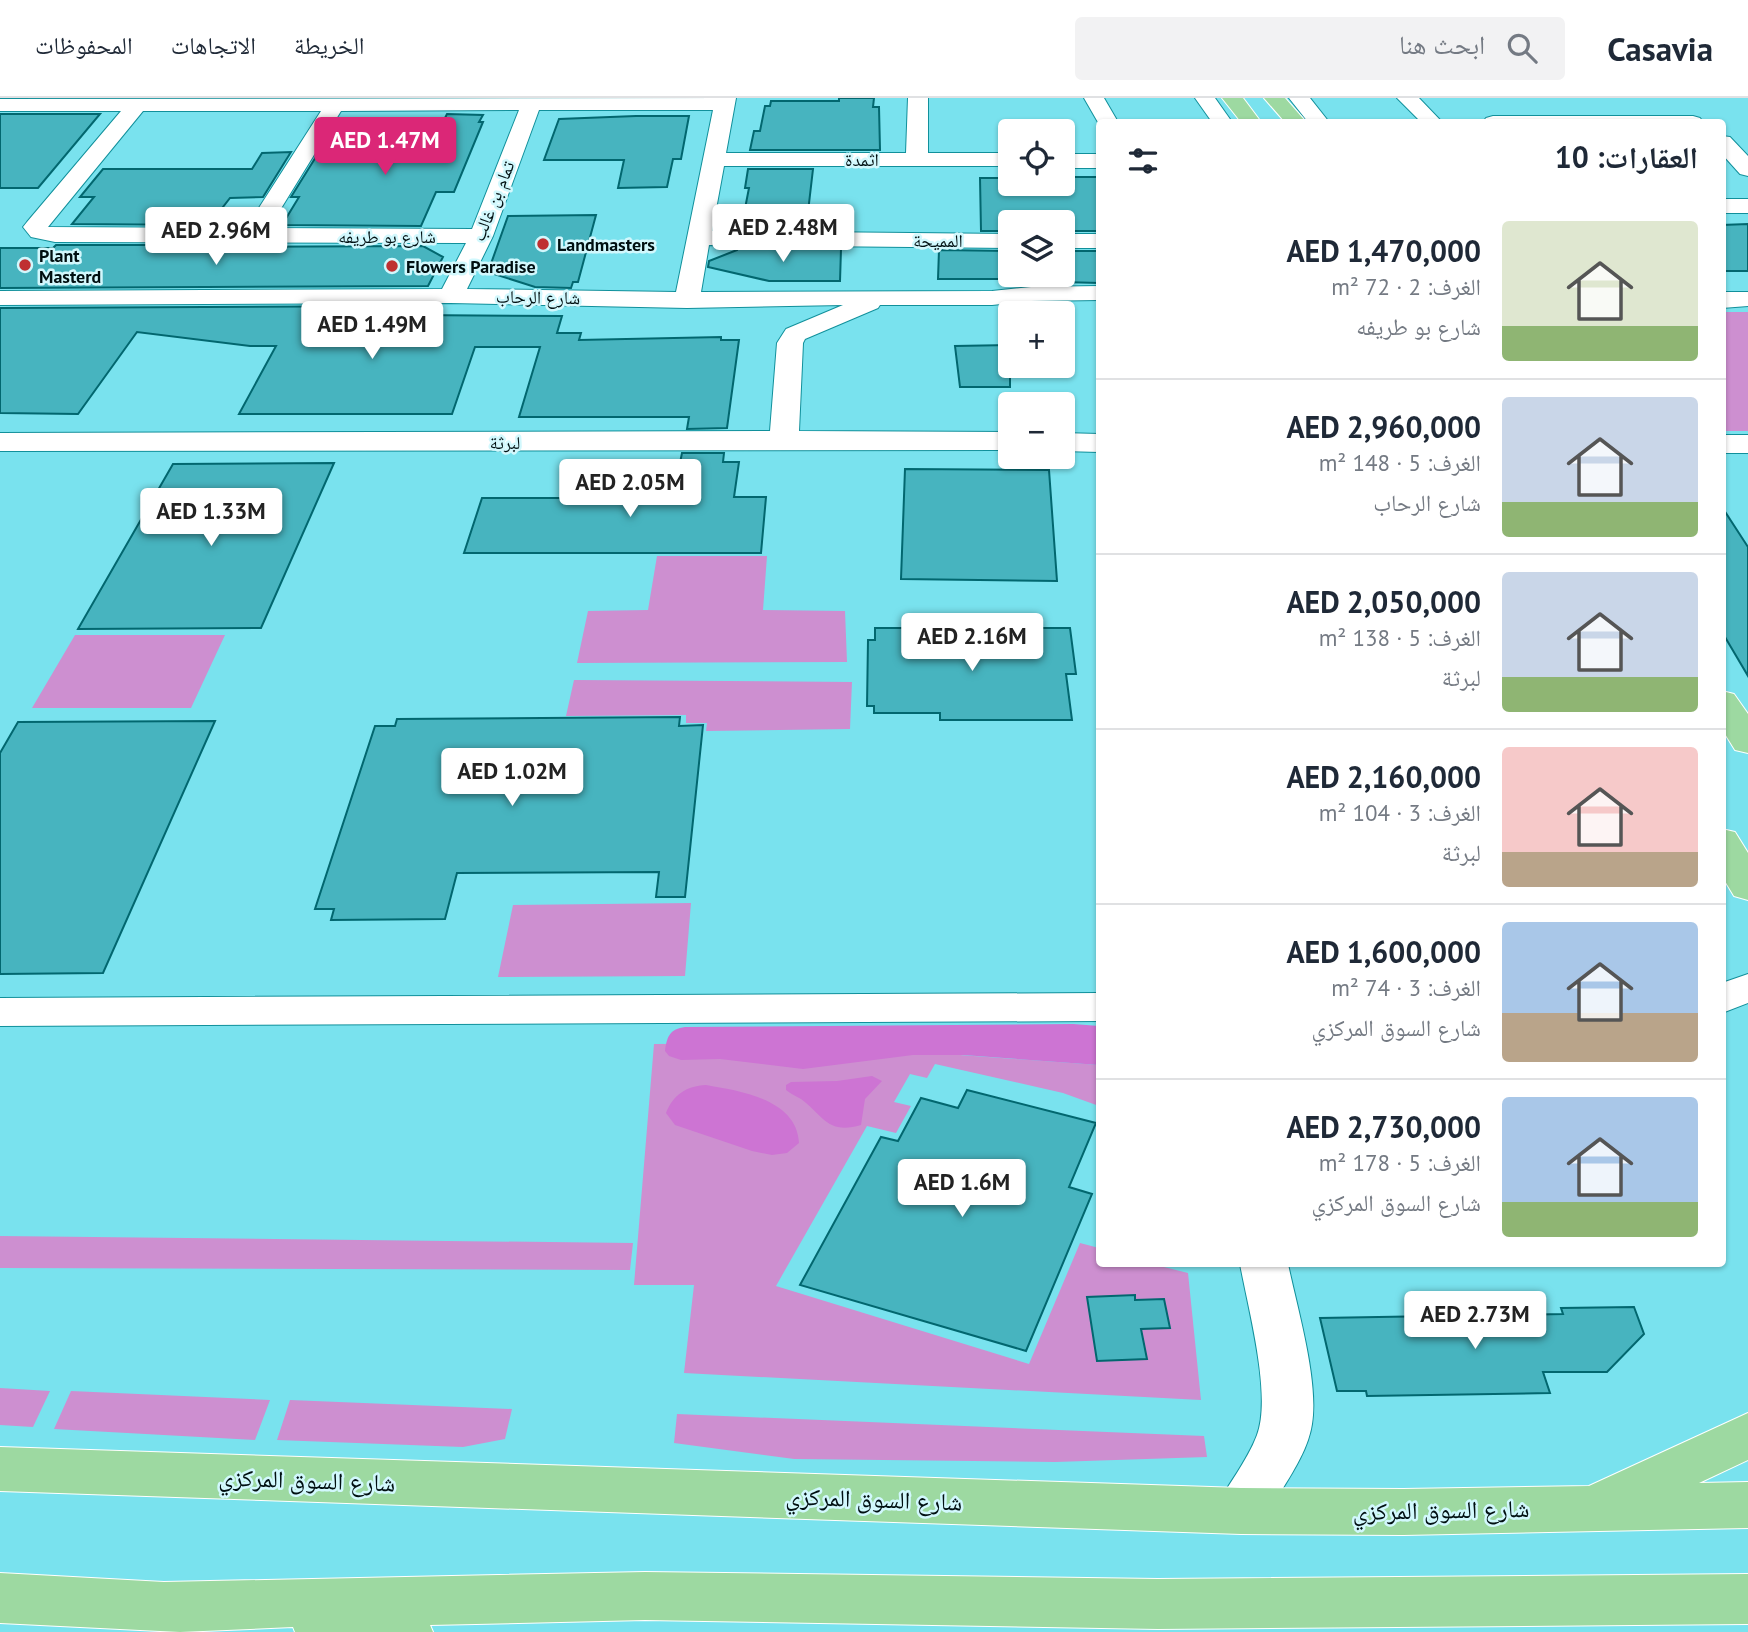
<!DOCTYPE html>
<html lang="ar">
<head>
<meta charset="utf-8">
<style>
	body { margin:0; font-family:"PT Sans","Noto Naskh Arabic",sans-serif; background:#f2f2f3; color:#1f2937; direction:rtl; height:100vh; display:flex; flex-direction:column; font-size:26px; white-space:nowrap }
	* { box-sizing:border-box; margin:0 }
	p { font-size:23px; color:#747a83 }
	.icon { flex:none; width:38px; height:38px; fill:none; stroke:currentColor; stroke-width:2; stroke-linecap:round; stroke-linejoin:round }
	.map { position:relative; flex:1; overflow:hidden; direction:ltr }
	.drawer { position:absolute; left:1096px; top:21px; width:630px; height:1148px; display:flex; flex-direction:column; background:#fff; border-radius:7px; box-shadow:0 2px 5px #0004; direction:rtl }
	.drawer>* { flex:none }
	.fabs { position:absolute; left:998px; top:21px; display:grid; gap:14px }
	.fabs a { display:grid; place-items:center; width:77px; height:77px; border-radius:7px; background:#fff; box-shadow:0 2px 5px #0004; font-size:35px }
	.price { position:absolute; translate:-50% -60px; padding:0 16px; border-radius:7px; background:#fff; color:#222; font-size:23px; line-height:46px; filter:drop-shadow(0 2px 4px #0008) }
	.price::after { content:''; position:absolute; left:50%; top:42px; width:21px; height:16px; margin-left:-10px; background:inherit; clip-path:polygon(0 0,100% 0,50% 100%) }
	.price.active { background:#db2777; color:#fff }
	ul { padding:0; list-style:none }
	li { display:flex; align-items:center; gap:21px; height:175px; padding:0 28px }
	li+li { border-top:2px solid #e0e1e3 }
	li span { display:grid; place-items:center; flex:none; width:196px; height:140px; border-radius:7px; color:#555 }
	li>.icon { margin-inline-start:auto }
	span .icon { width:84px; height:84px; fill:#fffc; stroke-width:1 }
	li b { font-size:30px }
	h2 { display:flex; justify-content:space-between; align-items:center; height:84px; padding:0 28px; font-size:30px }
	header { display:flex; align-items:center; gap:42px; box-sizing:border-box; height:98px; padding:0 35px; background:#fff; border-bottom:2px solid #e0e1e3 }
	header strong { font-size:33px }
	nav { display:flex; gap:38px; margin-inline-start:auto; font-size:24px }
	.search { width:490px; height:63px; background:#f2f2f3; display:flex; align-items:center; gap:18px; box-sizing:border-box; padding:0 24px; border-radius:7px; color:#747a83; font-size:26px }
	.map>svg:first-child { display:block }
	.green { fill:#cd8fd0 }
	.forest { fill:#cd74d3 }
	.building { fill:#47b4bf; stroke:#02676f; stroke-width:2 }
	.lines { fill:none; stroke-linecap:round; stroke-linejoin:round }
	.minor-casing { stroke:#11909b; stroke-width:2 }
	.major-casing { stroke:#fff; stroke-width:2 }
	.minor { fill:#fff; fill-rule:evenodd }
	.major { fill:#9dd9a1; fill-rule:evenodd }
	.poi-dot { fill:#bf3032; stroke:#d2f8fd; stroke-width:2.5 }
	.labels { text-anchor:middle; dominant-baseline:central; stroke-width:5; stroke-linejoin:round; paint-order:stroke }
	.far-street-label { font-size:18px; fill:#000f11; stroke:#d2f8fd }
	.far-poi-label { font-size:18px; font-weight:bold; fill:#000f11; stroke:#d2f8fd; text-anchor:start }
	.near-street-label { font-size:24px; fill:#000f11; stroke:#d2f8fd }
</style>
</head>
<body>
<header>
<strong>Casavia</strong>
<div class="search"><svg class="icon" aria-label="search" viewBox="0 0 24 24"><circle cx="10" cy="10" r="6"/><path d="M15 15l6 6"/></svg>ابحث هنا</div>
<nav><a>الخريطة</a><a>الاتجاهات</a><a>المحفوظات</a></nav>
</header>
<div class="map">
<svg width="1748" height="1534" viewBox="0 0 1748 1534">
	<rect width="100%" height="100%" fill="#79e2ee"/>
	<path class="green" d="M1722 214H1748V333H1722Z
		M657 458H767L763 512 845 513 847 564 577 565 588 513 648 512Z
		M75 537H225L191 610H32Z
		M574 582 852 584 850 631 706 633 707 625H686V617L566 618Z
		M691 805 685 878 498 879 513 807Z
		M967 944 960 957 1099 967V1008L1063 995 935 966 927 980 910 976 894 1004 911 1008 896 1035 867 1028 776 1188 1029 1266 1080 1145 1099 1150V1166H1152L1188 1175 1201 1302 684 1275 694 1187H634L654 946Z
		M0 1138 633 1145 630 1172 0 1170Z
		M0 1290 50 1293 33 1329 0 1327Z
		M71 1293 270 1302 255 1342 54 1331Z
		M290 1302 512 1311 505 1341 463 1349 277 1342Z
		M677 1316 1204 1338 1207 1359 1055 1364 794 1361 674 1345Z"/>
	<path class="forest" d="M1073 926 1099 928V967L963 957H913L803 971 720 961 681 962 669 958 665 953C667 938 670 931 685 929Z
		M872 978 882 983 865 1001 861 1027C827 1037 823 1017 801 1001 796 998 791 996 786 992V987L791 984 837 983Z
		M706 987C740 993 797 1001 799 1045L787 1055 772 1057 752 1053 675 1027 666 1015C673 997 686 988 706 987Z"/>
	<path class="building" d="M839 0H874L873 9H879L880 52H750L754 33H760L765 8H770L771 3H839Z
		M0 16H100L38 90H0Z
		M447 16 483 17 479 24H483L454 94H436L421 128 282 127 299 99H291L319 54H325L333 41 418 40 427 24H443Z
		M636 18H689L681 61H673L667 89 618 90 624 62H544L559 21Z
		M291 54 263 99 230 100 209 127 72 126 94 99H80L103 71H252L262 55Z
		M748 71H813L806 131H741L749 90H745Z
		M1062 79H1099V133H1062V124H1010V133H981L980 80H1010V86H1062Z
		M596 117 578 184H573L571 190 535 189 488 174 508 118Z
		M1748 126V173H1722V127Z
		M56 147H194L192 149H208L423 148 443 159 428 188 0 190V150H53Z
		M737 150 841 151 840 183H769L708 169 709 163 737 152Z
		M939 152 1010 153V181H938Z
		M1062 153H1099V185L1062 184Z
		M418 208 413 217 562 218 557 235H581L579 242 721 239V242H739L727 330 687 331 689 319H519L540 249H475L452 316H239L276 248H250L137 234 78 316 0 315V210Z
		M1010 247V289H960L955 248Z
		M682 355H724L723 364H739L734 399H766L761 455H464L482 400H673Z
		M334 365 261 530 78 531 173 366Z
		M905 371 1049 372 1057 483 901 481Z
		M1722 409 1748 449V578L1722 534Z
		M875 530H1070L1076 576H1066L1072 622H940V615H874V608H867L868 542H875Z
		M680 619 679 628 703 627 685 799H656L659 774 457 775 445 821 331 822 334 811H315L375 628H395L397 621Z
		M215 623 103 875 0 876V655L18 624Z
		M967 992 1096 1025 1069 1089 1092 1096 1026 1253 800 1187 881 1039 898 1043 921 1000 958 1010Z
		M1135 1197V1202L1164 1201 1170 1230 1141 1231 1147 1261 1097 1263 1087 1199Z
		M1634 1209 1644 1236 1607 1274H1543L1550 1295 1367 1298 1366 1293H1337L1320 1220 1563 1216 1561 1210Z"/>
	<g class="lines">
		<g class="minor-casing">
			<path id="minor" d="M736 0 726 55H906L908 0H928V55H1010V68H724L712 133 1010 136V150L709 147 701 194 992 193 1031 189 1099 188V202L1031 203 992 207H880L878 210 805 241 803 245 799 333 1010 334V352L0 353V335L770 333 777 245 786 231 843 207 687 210 451 205 0 207V193L442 191 466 145 55 144 31 139 23 129 27 124 121 13H0V1ZM519 12 472 131 269 130 341 13ZM539 12H713L676 194 467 191 493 138ZM143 13H321L246 130 48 129Z
				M1084 0H1104L1118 24 1099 26Z
				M1195 0H1215L1232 24H1212Z
				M1289 0H1310L1329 24H1308Z
				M1397 0H1419L1442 24H1421Z
				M1493 18H1693L1700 20 1703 24H1483L1486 20Z
				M1722 38 1730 39 1748 58V78L1740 76 1722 56Z
				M1062 56H1099V70H1062Z
				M1722 101H1748V115H1722Z
				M1062 136H1099V150H1062Z
				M1722 194H1748V208L1722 210Z
				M1062 335 1099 336V354L1062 353Z
				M1722 337H1748V355H1722Z
				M1748 876V905L1722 915V885Z
				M1099 895V923L0 928V900Z
				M1240 1166H1288C1297 1209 1319 1283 1312 1326 1308 1353 1289 1380 1275 1403 1259 1430 1254 1440 1222 1429L1214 1413C1227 1387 1247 1364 1257 1337 1272 1297 1248 1210 1240 1166Z"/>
		</g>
		<g class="major-casing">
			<path id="major" d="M1222 0H1243L1261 24H1241Z
				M1264 0H1285L1306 24H1285Z
				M1722 593 1734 596 1748 616V655L1735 652 1722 631Z
				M1722 731 1735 734 1748 755V802L1734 798 1722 778Z
				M1748 1315V1362L1699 1385 1748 1384V1430L1403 1437 1241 1436 0 1393V1349L1241 1390 1403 1391 1589 1388Z
				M645 1474 1158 1481 1748 1476V1526L1158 1531 645 1522 430 1527 433 1534H295L293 1529 180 1534 0 1525V1475L164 1484Z"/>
		</g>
		<use href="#minor" class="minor"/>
		<use href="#major" class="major"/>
	</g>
	<g class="poi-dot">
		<circle cx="543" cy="146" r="7"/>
		<circle cx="25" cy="167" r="7"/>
		<circle cx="392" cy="168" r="7"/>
	</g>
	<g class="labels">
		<g class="far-street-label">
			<text x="862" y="61">اثمدة</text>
			<text transform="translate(493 103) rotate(-68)">تمام بن غالب</text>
			<text x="387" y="138">شارع بو طريفه</text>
			<text x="938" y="142">المميحة</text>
			<text transform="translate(538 199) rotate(1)">شارع الرحاب</text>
			<text x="505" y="344">لبرثة</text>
		</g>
		<g class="far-poi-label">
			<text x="557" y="146">Landmasters</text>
			<text x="39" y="157">Plant<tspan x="39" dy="21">Masterd</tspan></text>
			<text x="406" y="168">Flowers Paradise</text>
		</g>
		<g class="near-street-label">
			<text transform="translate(307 1382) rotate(2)">شارع السوق المركزي</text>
			<text transform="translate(874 1401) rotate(2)">شارع السوق المركزي</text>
			<text transform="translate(1441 1412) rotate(-1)">شارع السوق المركزي</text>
		</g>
	</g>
</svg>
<div class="fabs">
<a><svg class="icon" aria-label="locate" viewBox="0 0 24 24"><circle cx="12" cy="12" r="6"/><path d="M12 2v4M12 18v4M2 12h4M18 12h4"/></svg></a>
<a><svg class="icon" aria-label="layers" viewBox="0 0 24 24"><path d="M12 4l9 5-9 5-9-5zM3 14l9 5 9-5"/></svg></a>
<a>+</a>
<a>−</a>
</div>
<b class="price active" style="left:385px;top:79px">AED 1.47M</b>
<b class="price" style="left:783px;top:166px">AED 2.48M</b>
<b class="price" style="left:216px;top:169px">AED 2.96M</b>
<b class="price" style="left:372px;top:263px">AED 1.49M</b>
<b class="price" style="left:630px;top:421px">AED 2.05M</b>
<b class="price" style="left:211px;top:450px">AED 1.33M</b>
<b class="price" style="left:972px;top:575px">AED 2.16M</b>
<b class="price" style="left:512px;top:710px">AED 1.02M</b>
<b class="price" style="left:962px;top:1121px">AED 1.6M</b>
<b class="price" style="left:1475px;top:1253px">AED 2.73M</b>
<section class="drawer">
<h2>العقارات: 10<svg class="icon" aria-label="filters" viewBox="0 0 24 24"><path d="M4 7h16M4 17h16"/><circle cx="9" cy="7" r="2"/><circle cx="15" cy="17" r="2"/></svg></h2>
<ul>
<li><span style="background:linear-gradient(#dfe7d0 75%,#8fb573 0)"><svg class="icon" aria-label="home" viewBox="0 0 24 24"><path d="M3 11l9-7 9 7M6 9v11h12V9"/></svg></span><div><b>AED 1,470,000</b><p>الغرف: 2 · 72 m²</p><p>شارع بو طريفه</p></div></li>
<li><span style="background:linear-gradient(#c9d6e8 75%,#8fb573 0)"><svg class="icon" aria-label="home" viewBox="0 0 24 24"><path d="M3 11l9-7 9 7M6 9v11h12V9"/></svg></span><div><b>AED 2,960,000</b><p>الغرف: 5 · 148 m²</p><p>شارع الرحاب</p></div></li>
<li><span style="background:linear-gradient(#c9d6e8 75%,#8fb573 0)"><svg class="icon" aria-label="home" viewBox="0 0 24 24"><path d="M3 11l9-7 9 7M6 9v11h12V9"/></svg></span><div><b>AED 2,050,000</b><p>الغرف: 5 · 138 m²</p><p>لبرثة</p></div></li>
<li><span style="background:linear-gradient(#f6c9c9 75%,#b9a48a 0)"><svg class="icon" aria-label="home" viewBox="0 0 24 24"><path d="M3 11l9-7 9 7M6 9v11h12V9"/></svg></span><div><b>AED 2,160,000</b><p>الغرف: 3 · 104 m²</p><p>لبرثة</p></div></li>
<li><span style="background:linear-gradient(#a9c7e8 65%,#b9a48a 0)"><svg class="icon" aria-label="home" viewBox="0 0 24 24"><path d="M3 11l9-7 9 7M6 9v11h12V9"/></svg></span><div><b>AED 1,600,000</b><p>الغرف: 3 · 74 m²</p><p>شارع السوق المركزي</p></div></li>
<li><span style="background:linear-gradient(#a9c7e8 75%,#8fb573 0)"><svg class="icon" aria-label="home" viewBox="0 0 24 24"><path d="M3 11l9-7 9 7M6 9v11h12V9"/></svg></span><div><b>AED 2,730,000</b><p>الغرف: 5 · 178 m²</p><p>شارع السوق المركزي</p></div></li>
</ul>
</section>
</div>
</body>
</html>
